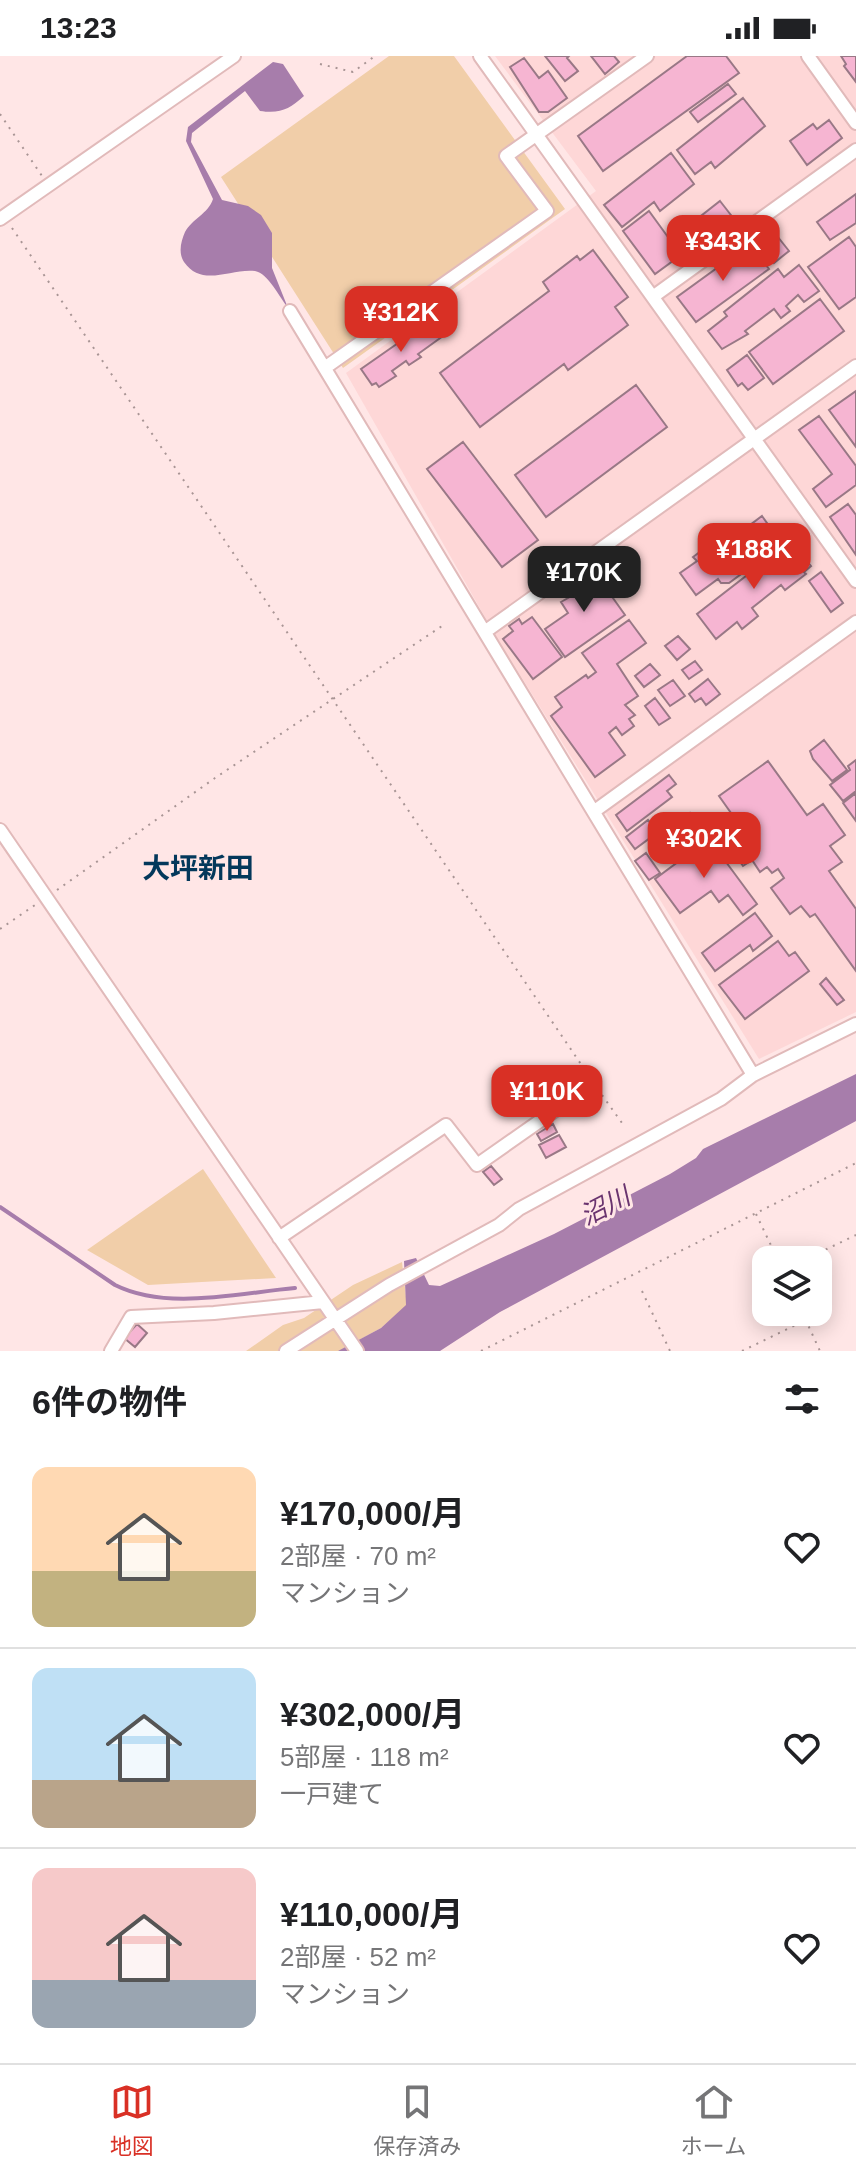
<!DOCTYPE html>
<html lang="ja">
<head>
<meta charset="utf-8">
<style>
	body { margin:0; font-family:Arial,"Noto Sans JP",sans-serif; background:#f6f6f6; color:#202124; height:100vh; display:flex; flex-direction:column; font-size:30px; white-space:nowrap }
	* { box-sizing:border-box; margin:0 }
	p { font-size:26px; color:#757577 }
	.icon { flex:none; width:44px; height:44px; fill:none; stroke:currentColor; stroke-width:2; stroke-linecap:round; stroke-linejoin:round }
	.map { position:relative; height:1295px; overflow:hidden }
	.sheet { display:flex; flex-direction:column; background:#fff; flex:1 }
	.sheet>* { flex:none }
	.fabs { position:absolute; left:752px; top:1190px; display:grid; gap:16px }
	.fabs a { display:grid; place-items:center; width:80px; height:80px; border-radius:16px; background:#fff; box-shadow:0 4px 20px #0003; font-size:40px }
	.price { position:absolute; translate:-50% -68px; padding:0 18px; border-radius:16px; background:#d93025; color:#fff; font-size:26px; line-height:52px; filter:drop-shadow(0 2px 4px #0008) }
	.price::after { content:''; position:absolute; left:50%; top:48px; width:24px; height:18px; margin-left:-12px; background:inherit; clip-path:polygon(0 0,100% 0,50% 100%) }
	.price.active { background:#222; color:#fff }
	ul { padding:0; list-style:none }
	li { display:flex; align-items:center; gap:24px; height:200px; padding:0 32px }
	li+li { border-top:2px solid #e0e0e0 }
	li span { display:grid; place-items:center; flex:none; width:224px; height:160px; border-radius:16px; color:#555 }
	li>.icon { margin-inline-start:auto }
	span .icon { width:96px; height:96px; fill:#fffc; stroke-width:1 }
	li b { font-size:34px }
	h2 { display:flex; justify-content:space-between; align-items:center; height:96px; padding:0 32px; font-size:34px }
	.status { display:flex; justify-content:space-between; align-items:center; height:56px; padding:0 40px; background:#fff; direction:ltr }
	.status svg { height:22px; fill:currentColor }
	.tabs { display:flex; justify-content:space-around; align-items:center; height:112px; border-top:2px solid #e0e0e0; background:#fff; font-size:22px; color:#757577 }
	.tabs a { display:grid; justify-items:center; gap:4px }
	.tabs .active { color:#d93025 }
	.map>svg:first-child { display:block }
	.built { fill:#fed7d7 }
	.green { fill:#f1cea9 }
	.water { fill:#a77dab }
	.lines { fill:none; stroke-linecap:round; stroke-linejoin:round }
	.stream { stroke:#a77dab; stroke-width:4 }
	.building { fill:#f6b5d2; stroke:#997886; stroke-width:2 }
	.minor-casing { stroke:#e1baba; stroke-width:16 }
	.path { stroke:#a99595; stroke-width:2; stroke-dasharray:2 6; stroke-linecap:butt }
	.minor { stroke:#fff; stroke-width:12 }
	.labels { text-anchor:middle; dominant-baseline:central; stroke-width:6; stroke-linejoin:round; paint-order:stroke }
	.water-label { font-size:26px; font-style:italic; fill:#6a346f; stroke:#ffe6e6 }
	.quarter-label { font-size:28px; font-weight:bold; fill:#03385b; stroke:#ffe6e6 }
</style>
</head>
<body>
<div class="status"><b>13:23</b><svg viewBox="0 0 49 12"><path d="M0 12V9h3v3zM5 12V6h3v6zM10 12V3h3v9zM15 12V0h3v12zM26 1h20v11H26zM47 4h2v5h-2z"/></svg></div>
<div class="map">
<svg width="856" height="1295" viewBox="0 0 856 1295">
	<rect width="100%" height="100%" fill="#ffe6e6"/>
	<path class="built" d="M495 0H856V956L759 1003 494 577 346 317 596 135Z"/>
	<path class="green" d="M389 0H454L565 153 343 312 221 121Z
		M203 1113 276 1222 148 1229 87 1194Z
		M402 1206 407 1249 381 1272 339 1295H246L283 1269 304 1262 353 1229Z"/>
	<path class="water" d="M273 6 283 8 304 40C289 53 281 58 260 55L245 35 192 77 191 86 222 144 248 150 261 159 272 177V212L288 252C280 242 268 217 255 215 231 212 202 232 184 206 178 197 181 185 185 176 192 163 208 158 213 143L186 85 188 71Z
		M856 1018V1065L500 1256 440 1295H338L381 1272 406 1249 404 1205 416 1202 429 1229 440 1230 554 1178 670 1118 696 1102 703 1093Z"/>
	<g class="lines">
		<path class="stream" d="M0 1151 115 1229C167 1255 238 1237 295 1232"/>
	</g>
	<path class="building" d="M545 0H569L567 2 578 15 565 25Z
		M591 0H614L619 6 605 18Z
		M687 0H726L739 17 603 115 578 80Z
		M841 0H856V26L844 10 846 8Z
		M524 2 539 22 548 15 567 42 548 56H539L510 11Z
		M728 28 736 38 698 66 690 56Z
		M743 42 765 70 715 112 711 106 695 118 677 94Z
		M829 64 842 82 807 109 790 85 813 68 817 73Z
		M671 97 694 128 660 155 654 146 622 171 604 149Z
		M856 138V167L830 184 817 166Z
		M720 145 734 163 692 196 678 178Z
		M649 155 681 199 655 218 623 175Z
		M770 171 789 195 774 207 758 181Z
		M849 181 856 191V241L839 253 808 211Z
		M750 188 769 213 696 266 677 241Z
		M593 194 628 241 615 251 628 269 568 314 564 308 480 371 440 317 549 235 543 226 577 200 580 204Z
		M799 209 819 235 804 246 798 239 786 250 790 255 781 262 774 253 745 275 748 278 722 293 708 275 727 260 724 256 778 213 784 221Z
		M820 243 844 275 773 328 749 296Z
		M431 264 443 280 418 298 421 301 409 309 406 305 392 315 396 320 379 331 376 327 372 329 361 313Z
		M747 299 764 322 748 334 742 327 738 330 727 314Z
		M636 329 667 371 546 461 515 419Z
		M856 335V391L829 354Z
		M819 360 856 410V429L826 451 813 433 832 418 799 374Z
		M463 386 538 484 502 511 427 413Z
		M848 448 856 459V499L830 461Z
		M762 460 782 488 729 527H721L718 523 696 539 680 517 697 505 693 501 717 483 722 490Z
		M791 485 811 510 804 516 806 518 785 534 781 529 752 552 758 560 742 573 737 566 716 583 697 558Z
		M593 514 625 559 565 601 545 573 568 557 561 546 568 542 563 536Z
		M821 516 843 547 831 556 809 525Z
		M532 561 562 601 533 623 503 583 513 575 509 570 519 563 522 568Z
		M629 564 646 587 617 608 638 640 625 649 635 659 629 663 634 670 622 679 616 671 609 677 625 699 595 721 551 660 562 651 555 641 586 619 588 622 596 616 582 597Z
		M678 580 690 593 677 604 665 590Z
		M695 605 702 614 689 623 682 614Z
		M650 608 660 619 644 631 635 620Z
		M708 623 720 638 706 649 701 642 695 646 689 638Z
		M673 624 685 640 670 650 658 634Z
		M655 642 670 662 659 669 645 650Z
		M824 684 847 714 832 725 813 703 810 695Z
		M856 704V735L843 745 830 729 850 714 848 710Z
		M768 705 807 759 823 748 845 779 830 790 842 806 829 815 856 853V915L815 858 810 861 801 850 790 858 771 832 784 822 778 813 772 817 767 811 760 816 752 804 743 810 731 793 748 781 719 740Z
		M669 719 676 728 667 735 672 741 627 775 616 759Z
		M856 737V765L843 747Z
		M690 757 705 777 673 803 657 783Z
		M648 764 658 776 635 793 626 781Z
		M709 783 757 848 743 859 728 839 719 846 711 835 680 857 655 823Z
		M646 797 660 817 649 824 635 805Z
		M755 857 772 880 753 895 750 889 715 915 702 897Z
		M778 885 789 900 795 896 809 915 745 963 719 929Z
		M826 922 844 944 837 949 820 928Z
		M553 1068 557 1076 541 1085 537 1078Z
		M559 1079 566 1091 546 1102 539 1089Z
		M491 1110 502 1123 494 1129 483 1116Z
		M137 1268 147 1277 135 1291 124 1282Z"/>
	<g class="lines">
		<g class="minor-casing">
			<path id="minor" d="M480 0 856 525
				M808 0 856 67
				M0 163 234 0
				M654 240 856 94
				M290 255 753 1019
				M326 311 547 155 506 100 647 0
				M486 575 856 310
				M596 754 856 566
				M0 774 357 1295
				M279 1182 446 1069 477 1109 594 1027
				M111 1295 131 1261 214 1257 323 1246
				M286 1295 389 1229 499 1169 519 1153 721 1043 753 1019 856 968"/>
		</g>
		<path class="path" d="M320 8 353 16 375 0
			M0 58 42 120
			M12 172 587 1017
			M57 834 215 722 445 568
			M0 873 35 849
			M602 1039 622 1067
			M756 1158 778 1204
			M804 1204 856 1179
			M642 1235 670 1295
			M802 1256 820 1295
			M481 1295 856 1107
			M742 1295 806 1264"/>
		<use href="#minor" class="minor"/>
	</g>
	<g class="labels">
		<g class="water-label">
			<text transform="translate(605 1150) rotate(-27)">沼川</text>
		</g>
		<g class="quarter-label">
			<text x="198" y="812">大坪新田</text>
		</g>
	</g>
</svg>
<div class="fabs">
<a><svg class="icon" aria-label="layers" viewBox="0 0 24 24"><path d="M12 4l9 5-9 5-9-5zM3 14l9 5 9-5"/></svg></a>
</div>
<b class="price" style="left:723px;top:227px">¥343K</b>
<b class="price" style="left:401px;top:298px">¥312K</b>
<b class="price" style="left:754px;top:535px">¥188K</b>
<b class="price active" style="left:584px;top:558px">¥170K</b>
<b class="price" style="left:704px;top:824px">¥302K</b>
<b class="price" style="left:547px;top:1077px">¥110K</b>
</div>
<section class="sheet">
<h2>6件の物件<svg class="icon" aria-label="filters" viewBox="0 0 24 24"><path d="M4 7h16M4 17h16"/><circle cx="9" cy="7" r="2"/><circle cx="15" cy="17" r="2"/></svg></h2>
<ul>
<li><span style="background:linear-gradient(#ffd9b3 65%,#c2b280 0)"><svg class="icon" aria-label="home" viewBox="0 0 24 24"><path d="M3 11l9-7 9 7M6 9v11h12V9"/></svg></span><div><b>¥170,000/月</b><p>2部屋 · 70 m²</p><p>マンション</p></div><svg class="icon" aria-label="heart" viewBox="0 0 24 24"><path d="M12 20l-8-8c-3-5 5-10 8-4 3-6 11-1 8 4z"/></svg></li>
<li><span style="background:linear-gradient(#bfe0f5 70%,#b9a48a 0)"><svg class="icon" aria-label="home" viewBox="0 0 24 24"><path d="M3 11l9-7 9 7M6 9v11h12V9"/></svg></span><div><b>¥302,000/月</b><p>5部屋 · 118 m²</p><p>一戸建て</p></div><svg class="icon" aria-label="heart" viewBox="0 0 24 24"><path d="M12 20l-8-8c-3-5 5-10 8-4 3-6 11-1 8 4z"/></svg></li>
<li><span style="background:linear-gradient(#f6c9c9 70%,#9aa5b1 0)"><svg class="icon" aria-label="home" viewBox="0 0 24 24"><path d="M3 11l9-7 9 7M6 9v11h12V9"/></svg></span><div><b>¥110,000/月</b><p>2部屋 · 52 m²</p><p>マンション</p></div><svg class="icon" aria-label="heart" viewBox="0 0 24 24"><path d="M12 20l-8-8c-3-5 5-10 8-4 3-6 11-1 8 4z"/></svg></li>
</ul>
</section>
<nav class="tabs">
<a class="active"><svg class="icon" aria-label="map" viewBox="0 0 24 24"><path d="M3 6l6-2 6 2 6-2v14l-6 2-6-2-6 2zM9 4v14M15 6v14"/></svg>地図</a>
<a><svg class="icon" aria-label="saved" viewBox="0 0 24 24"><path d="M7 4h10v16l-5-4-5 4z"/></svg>保存済み</a>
<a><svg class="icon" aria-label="home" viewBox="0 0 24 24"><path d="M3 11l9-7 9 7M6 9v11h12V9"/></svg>ホーム</a>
</nav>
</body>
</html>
